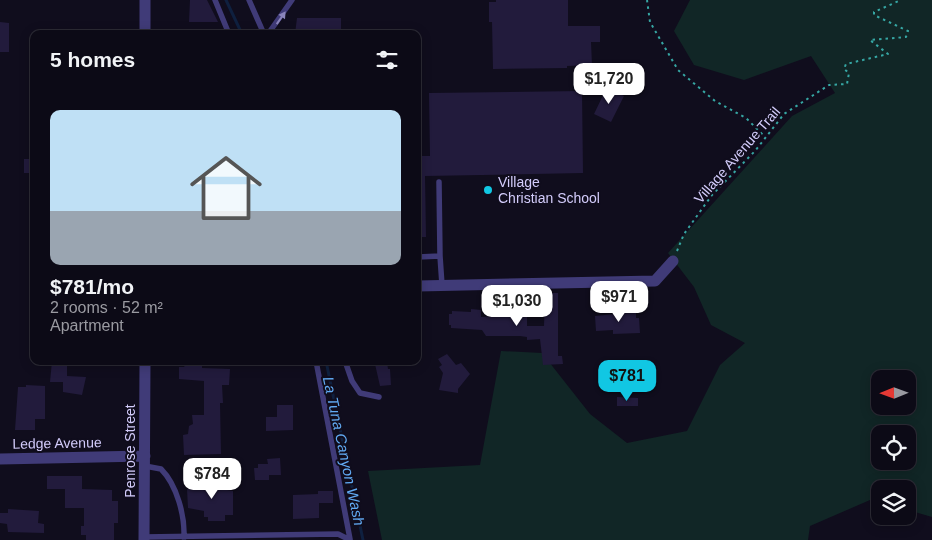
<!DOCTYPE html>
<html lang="en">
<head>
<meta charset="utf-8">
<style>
	body { margin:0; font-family:Arial,sans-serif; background:#1a1823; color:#f1f3f6; height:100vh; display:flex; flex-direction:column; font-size:19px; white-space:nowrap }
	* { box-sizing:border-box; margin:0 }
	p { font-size:16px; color:#9a9aa1 }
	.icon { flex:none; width:28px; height:28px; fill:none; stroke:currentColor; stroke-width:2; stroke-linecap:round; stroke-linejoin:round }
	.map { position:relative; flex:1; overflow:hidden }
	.drawer { position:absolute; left:30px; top:30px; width:391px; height:335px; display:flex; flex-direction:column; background:#0c0a16; border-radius:10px; box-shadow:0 2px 12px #0003,0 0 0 1px #2c2b35 }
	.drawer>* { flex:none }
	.needle { width:32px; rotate:269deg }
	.fabs { position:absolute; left:871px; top:370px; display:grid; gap:10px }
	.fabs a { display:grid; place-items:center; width:45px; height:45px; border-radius:10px; background:#0c0a16; box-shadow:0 2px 12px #0003,0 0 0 1px #2c2b35; font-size:25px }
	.price { position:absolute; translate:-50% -42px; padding:0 11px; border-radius:10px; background:#fff; color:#222; font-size:16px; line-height:32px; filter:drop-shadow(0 1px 2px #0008) }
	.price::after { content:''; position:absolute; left:50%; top:30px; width:15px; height:11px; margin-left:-8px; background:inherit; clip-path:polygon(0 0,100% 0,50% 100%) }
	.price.on { background:#11c7e3; color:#111 }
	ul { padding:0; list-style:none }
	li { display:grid; align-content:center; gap:10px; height:265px; padding:0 20px }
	li span { display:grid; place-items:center; height:155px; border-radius:10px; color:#555 }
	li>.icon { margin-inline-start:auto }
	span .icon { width:90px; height:90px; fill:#fffc; stroke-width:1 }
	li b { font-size:21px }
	h2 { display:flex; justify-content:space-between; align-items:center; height:60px; padding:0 20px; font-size:21px }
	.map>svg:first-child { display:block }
	.green { fill:#112626; fill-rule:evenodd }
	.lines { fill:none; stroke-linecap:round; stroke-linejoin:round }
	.stream { stroke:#0f203f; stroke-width:3 }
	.building { fill:#221b3c }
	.path { stroke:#36a6a3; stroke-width:2; stroke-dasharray:2.5 4; stroke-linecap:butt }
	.service { stroke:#403b78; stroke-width:5.5 }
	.minor { stroke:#403b78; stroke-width:11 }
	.oneway { fill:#8a84ba }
	.poi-dot { fill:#11c7e3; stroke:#100d1d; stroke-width:2 }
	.labels { text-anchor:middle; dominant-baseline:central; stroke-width:4; stroke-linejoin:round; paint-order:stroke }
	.street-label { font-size:14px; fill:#d3ccfb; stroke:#100d1d }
	.poi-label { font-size:14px; fill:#d3ccfb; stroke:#100d1d; text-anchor:start }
	.water-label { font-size:15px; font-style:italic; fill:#62abf4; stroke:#100d1d }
</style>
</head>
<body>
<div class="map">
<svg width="932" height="540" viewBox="0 0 932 540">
	<rect width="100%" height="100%" fill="#100d1d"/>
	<path class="green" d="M690 0H932V517L908 510V489H880V503L870 500 810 526 808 540H382L368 471 480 465 501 351 542 353 590 414 627 443 687 431 720 365 745 343 711 325 694 287 668 253 792 116 835 93 811 56 744 80 694 65 674 31ZM880 379H908V406H880ZM880 434H908V461H880Z"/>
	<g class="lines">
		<path class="stream" d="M226 0 242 34
			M326 361 363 540"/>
	</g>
	<path class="building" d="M190 0H207L218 22H189Z
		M496 0H568V26H600V42H591L592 65 567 66V68L493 69 492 22H489V2H496Z
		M297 18H341V33L295 34Z
		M0 22 9 23V52H0Z
		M602 65 632 66V78L602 77Z
		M607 87 624 96 611 122 594 114Z
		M582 91 583 173 425 176 426 237H418V156H430L429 93Z
		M24 159H34V173H24Z
		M545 293H558V356H562L563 364 543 365 540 339 527 340V337L520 336H486L482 330 451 328V325H449V314H452V311L471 312V309L481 310V317L527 314V326H544Z
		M624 309H636V318H639L640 333 613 334V330L596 331 595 316 624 313Z
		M447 354 456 365 461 363 470 374 458 389V393L439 390 443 373 439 367 442 365 438 359Z
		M52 361H67V376L86 377 82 395 63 392V382H50Z
		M387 362 388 369H390L391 385 380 386 375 364Z
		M186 364H202V368L230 369 229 385H222L223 403H220L221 454 184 455 183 435 188 434 189 426 193 424 192 415H204V381L179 379V367H184Z
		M26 385 45 386V419H35V430H15L18 387H26Z
		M617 397 638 398V406H617Z
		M277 405H293V430L266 431V417H277Z
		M280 458 281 475H269V480H255L254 468H258V464H268L267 459Z
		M208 474H218V478H222L221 489 233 491V515H225V521H208V517H204V511L188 508 187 489 208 487Z
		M47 476H82V489L112 490V501H118V523H114V540H86V535H81V526H84V508H65V489H47Z
		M318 491H333V503H319V518L293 519V495L318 494Z
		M8 509 39 511 38 523 44 524V533L8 532 7 524 0 523V513H8Z"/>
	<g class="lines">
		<path class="path" d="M647 0 650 22 678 70 715 101 746 118 765 137
			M677 251 684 234 712 195 755 151 784 114 829 85 847 84 849 73 844 69 846 64 888 54 870 40 906 37 908 31 874 15V12L901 0"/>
		<path class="service" d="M215 0 229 34
			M249 0 264 34
			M268 34 292 0
			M439 182 440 256
			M418 257 440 256 442 285
			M316 361 350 539
			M345 361 352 381 360 393 379 397
			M145 466 161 469C177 485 185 516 184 538
			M144 537 338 534 350 540"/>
		<path class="minor" d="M145 0V34
			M418 286 655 281 673 261
			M0 459 145 456
			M144 540 145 361"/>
	</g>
	<defs><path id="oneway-solid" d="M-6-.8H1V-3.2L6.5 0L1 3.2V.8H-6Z" transform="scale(1.25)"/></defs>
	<use class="oneway" href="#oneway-solid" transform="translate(281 18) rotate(-55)"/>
	<circle class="poi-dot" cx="488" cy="190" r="5"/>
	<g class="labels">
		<g class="street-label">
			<text transform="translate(737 155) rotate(-49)">Village Avenue Trail</text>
			<text transform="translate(57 443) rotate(-1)">Ledge Avenue</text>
			<text transform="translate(130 451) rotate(-90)">Penrose Street</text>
		</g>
		<g class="poi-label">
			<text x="498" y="182">Village<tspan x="498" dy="16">Christian School</tspan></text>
		</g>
		<g class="water-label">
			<text transform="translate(344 451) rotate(78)">La Tuna Canyon Wash</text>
		</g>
	</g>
</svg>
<div class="fabs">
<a><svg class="needle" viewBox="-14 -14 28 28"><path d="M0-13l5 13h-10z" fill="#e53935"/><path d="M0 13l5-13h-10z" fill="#9a9aa1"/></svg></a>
<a><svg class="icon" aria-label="locate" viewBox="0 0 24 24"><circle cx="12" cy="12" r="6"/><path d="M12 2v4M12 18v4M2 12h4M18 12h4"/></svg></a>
<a><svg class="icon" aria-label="layers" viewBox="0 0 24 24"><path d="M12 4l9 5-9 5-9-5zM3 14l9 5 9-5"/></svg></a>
</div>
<b class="price" style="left:609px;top:105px">$1,720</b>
<b class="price" style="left:619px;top:323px">$971</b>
<b class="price" style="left:517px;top:327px">$1,030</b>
<b class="price on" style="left:627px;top:402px">$781</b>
<b class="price" style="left:212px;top:500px">$784</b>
<section class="drawer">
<h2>5 homes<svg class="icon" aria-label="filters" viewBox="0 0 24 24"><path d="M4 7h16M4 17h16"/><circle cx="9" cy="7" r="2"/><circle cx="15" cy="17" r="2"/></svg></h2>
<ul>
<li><span style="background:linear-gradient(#bfe0f5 65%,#9aa5b1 0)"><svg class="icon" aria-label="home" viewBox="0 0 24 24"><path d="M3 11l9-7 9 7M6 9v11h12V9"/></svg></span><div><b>$781/mo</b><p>2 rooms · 52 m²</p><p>Apartment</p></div></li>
</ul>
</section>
</div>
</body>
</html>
